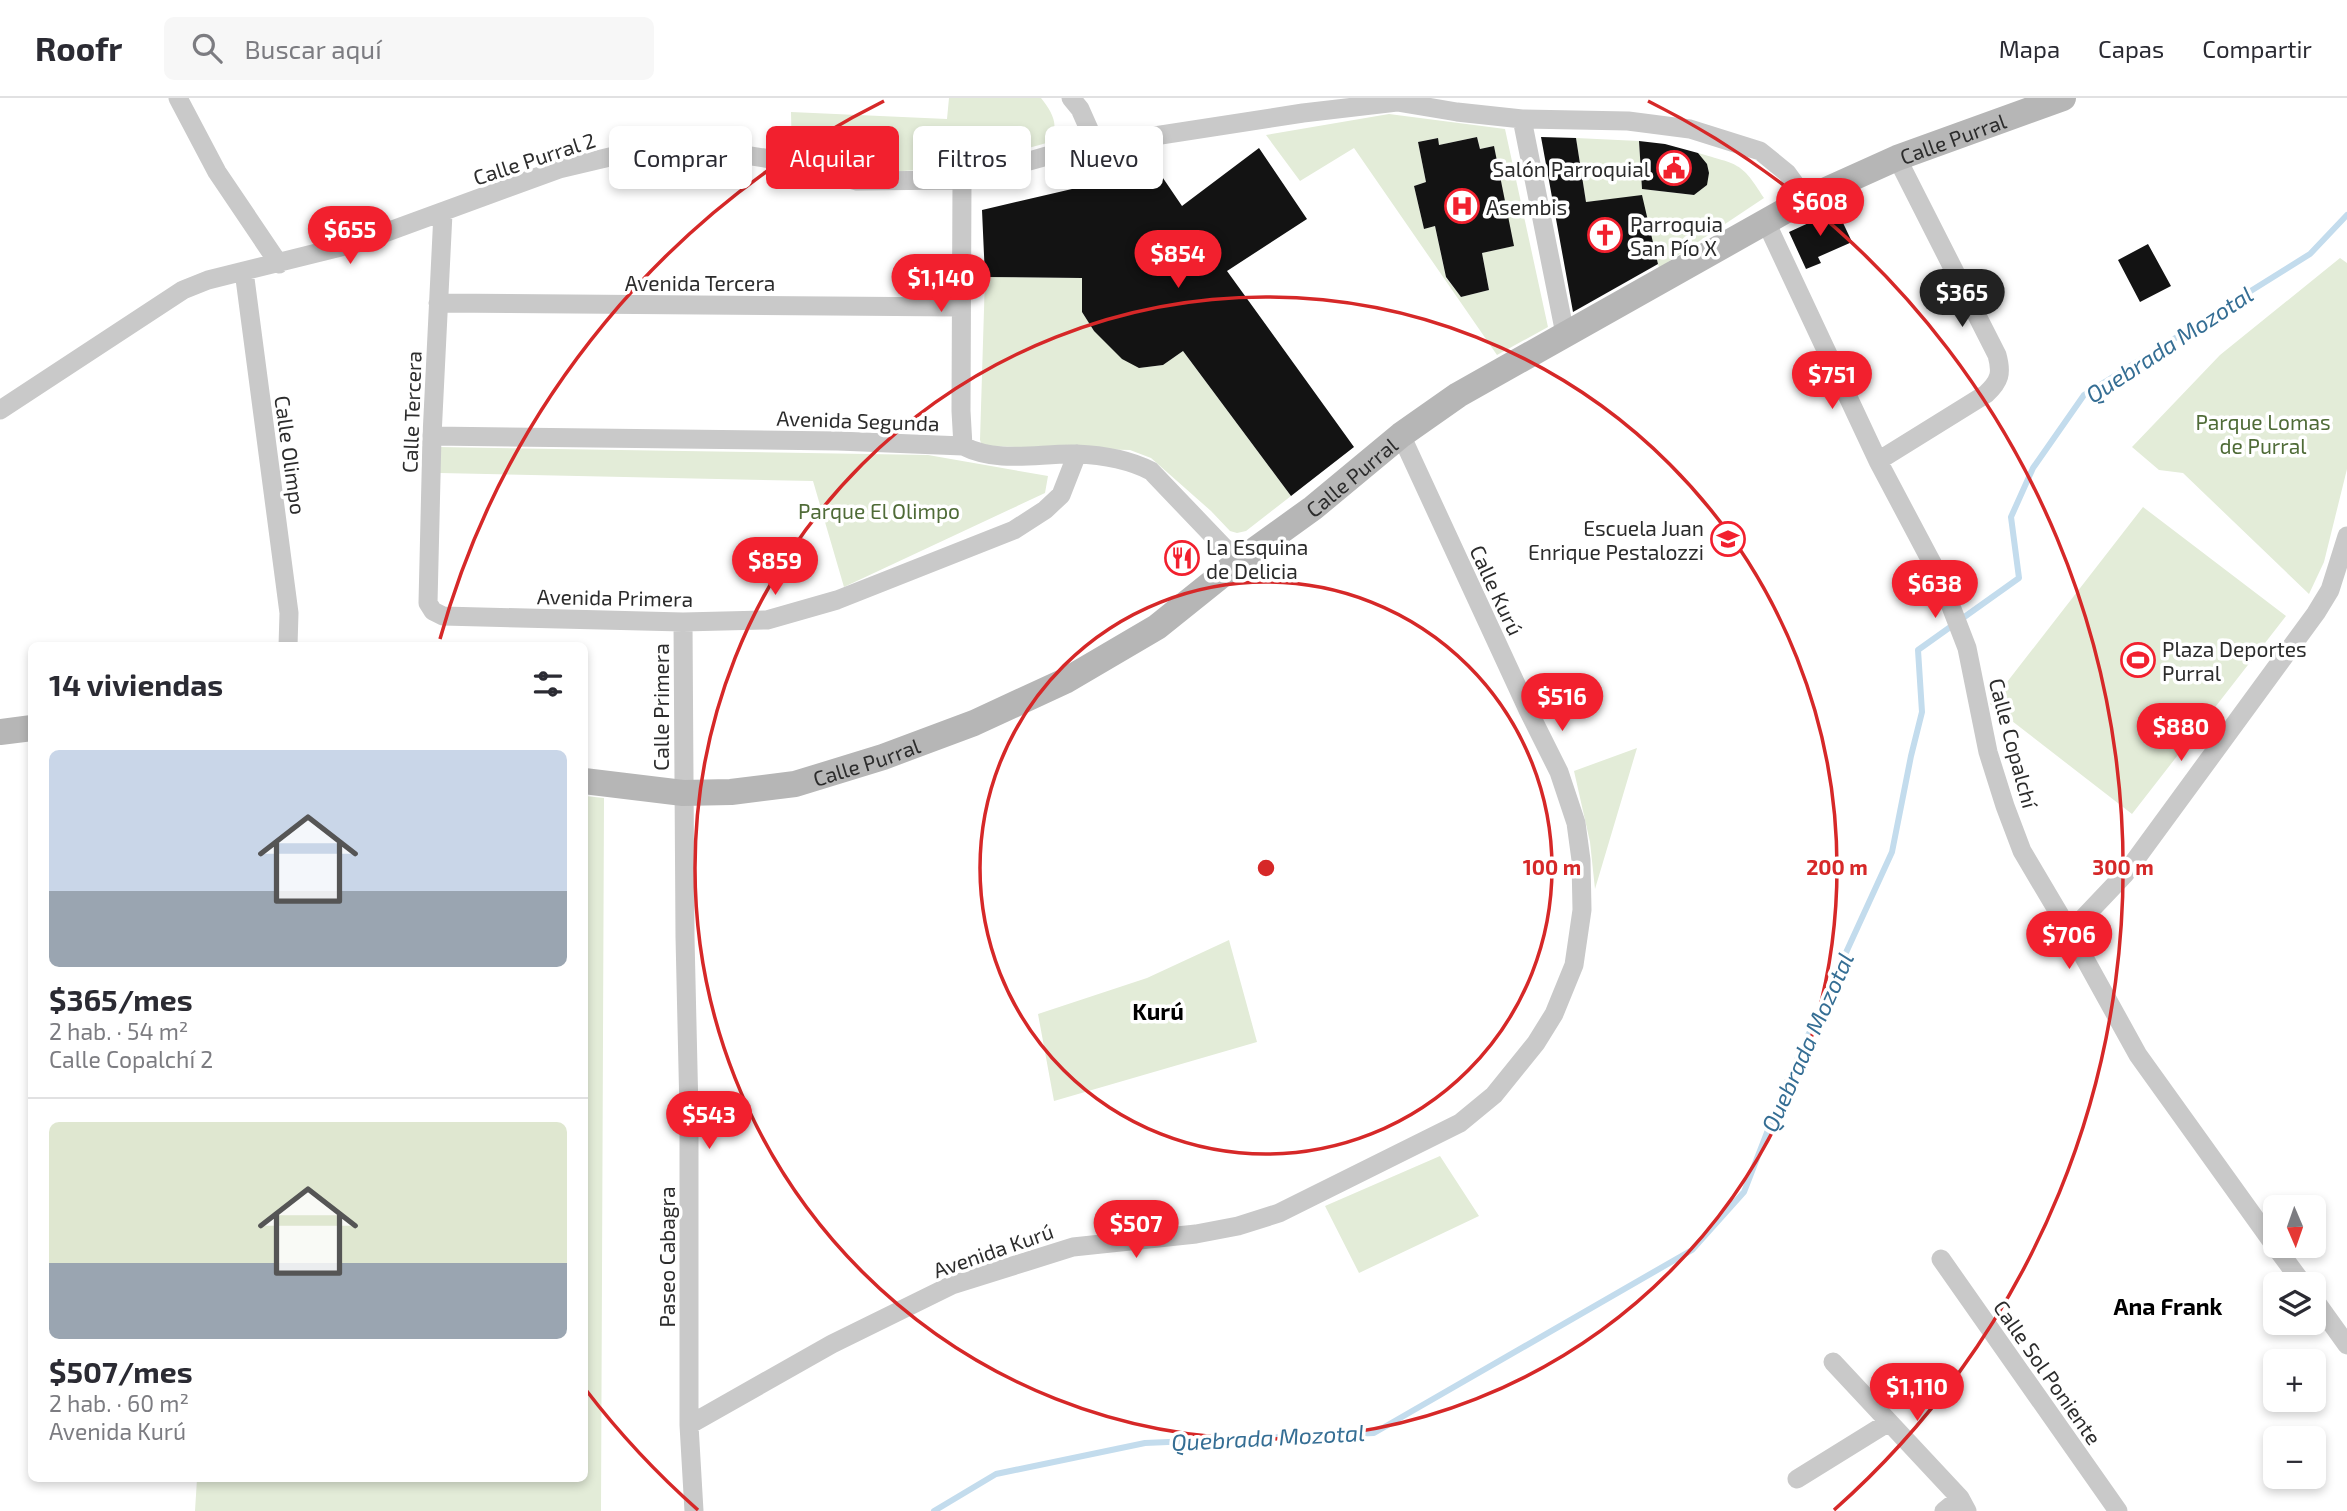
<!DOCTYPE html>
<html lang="es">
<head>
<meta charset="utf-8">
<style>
	body { margin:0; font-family:"Exo 2",sans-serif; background:#f7f7f7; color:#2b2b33; height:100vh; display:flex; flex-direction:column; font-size:26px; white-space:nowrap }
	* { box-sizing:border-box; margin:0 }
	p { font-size:23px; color:#7c7c81 }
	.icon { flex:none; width:38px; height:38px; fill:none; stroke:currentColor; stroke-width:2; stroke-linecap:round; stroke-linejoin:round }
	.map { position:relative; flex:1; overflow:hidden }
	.details { position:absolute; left:28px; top:544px; width:560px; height:840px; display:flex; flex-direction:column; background:#fff; border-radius:10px; box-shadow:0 4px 10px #0003 }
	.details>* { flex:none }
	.guide { position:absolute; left:609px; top:28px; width:665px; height:63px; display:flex; gap:14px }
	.needle { width:46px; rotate:178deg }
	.buttons { position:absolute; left:2263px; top:1097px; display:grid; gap:14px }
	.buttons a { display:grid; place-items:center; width:63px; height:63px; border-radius:10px; background:#fff; box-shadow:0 4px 10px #0003; font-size:35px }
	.price { position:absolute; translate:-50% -60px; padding:0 16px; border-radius:24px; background:#f2202e; color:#fff; font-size:23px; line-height:46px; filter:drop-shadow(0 2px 4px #0008) }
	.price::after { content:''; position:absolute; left:50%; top:42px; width:21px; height:16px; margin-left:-10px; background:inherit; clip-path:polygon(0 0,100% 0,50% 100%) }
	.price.current { background:#222; color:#fff }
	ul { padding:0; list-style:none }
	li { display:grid; align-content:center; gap:14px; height:371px; padding:0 21px }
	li+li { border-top:2px solid #e1e1e2 }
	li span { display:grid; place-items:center; height:217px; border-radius:10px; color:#555 }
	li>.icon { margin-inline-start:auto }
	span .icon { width:126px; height:126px; fill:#fffc; stroke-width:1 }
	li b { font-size:30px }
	h2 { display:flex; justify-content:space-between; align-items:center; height:84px; padding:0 21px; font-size:30px }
	.pill { padding:0 24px; border-radius:10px; background:#fff; box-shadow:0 4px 10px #0003; font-size:24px; line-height:63px }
	.pill.current { background:#f2202e; color:#fff }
	header { display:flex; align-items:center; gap:42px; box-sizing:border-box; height:98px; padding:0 35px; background:#fff; border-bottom:2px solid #e1e1e2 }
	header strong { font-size:33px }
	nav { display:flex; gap:38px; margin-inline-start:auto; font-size:24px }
	.search { width:490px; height:63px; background:#f7f7f7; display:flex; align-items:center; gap:18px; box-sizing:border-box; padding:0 24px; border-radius:10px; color:#7c7c81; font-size:26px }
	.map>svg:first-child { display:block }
	.green { fill:#e3ecd8; fill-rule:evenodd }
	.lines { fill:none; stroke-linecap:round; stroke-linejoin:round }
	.stream { stroke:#c3dced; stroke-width:6 }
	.building { fill:#131313 }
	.street { stroke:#c9c9c9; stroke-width:19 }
	.secondary { stroke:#b6b6b6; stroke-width:26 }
	.ring { fill:none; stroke:#d62828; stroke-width:3.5 }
	.labels { text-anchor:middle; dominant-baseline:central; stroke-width:7; stroke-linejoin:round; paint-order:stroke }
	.street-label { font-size:21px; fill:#2c2c2c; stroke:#fff }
	.poi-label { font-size:21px; fill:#2c2c2c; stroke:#fff; text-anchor:start }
	.park-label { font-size:21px; fill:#4f6b37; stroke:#fff }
	.water-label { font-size:23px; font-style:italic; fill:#356e94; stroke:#fff }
	.neighbourhood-label { font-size:23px; font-weight:bold; fill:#000; stroke:#fff }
	.centre { fill:#d62828; stroke:#fff; stroke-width:3.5 }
	.ring-label { font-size:21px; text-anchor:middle; font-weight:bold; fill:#d62828; stroke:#fff; stroke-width:7; stroke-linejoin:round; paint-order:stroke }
</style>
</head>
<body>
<header>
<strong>Roofr</strong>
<div class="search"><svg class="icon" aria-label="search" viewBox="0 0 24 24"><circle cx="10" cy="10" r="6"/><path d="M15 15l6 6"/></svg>Buscar aquí</div>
<nav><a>Mapa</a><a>Capas</a><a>Compartir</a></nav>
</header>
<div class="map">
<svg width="2347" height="1413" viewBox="0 0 2347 1413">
	<rect width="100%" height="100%" fill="#fff"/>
	<path class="green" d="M949 0H1041C1052 14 1060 27 1050 44L961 69 859 76 792 61 791 14 947 21Z
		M1389 16 1505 31 1548 229 1497 257 1354 50 1300 83 1266 37ZM1477 39 1480 51 1494 48 1513 148 1482 155 1489 192 1461 199 1446 180 1435 128 1424 131 1414 88 1426 84 1418 44 1437 40 1439 47Z
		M1576 40 1639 43 1642 91 1694 97 1707 87 1698 55C1738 67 1741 63 1764 100L1659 170 1641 98 1586 104Z
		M2340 160 2347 165V371L2324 464 2309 496 2183 375 2159 372 2132 349 2220 257Z
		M985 179 1082 180V214L1094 233 1139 270 1163 267 1183 253 1291 398 1246 433 1237 435 1230 433 1211 413 1151 360 1130 352 982 348 980 342Z
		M439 349 928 357 1048 378 1045 395 844 489 813 383 440 375Z
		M2143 409 2286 518 2132 716 1990 606Z
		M1637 650 1595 791 1590 744 1574 673Z
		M585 698 604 700 601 1413H195L197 1381H584Z
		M1229 842 1257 944 1054 1003 1038 916 1147 880Z
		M1440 1058 1479 1118 1359 1175 1325 1108Z"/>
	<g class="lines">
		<path class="stream" d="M934 1413 996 1376 1145 1345 1374 1335 1692 1152 1744 1094 1785 988 1892 754 1911 658 1922 614 1918 552 2019 480 2011 419 2033 370 2084 297 2310 156 2347 117"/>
	</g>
	<path class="building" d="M1477 39 1480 51 1494 48 1514 148 1482 155 1489 192 1461 199 1446 179 1435 128 1424 131 1414 88 1426 84 1418 44 1438 40 1439 47Z
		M1541 39 1576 40 1586 104 1642 97 1658 166 1573 214Z
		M1639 43 1665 46 1698 55 1707 66 1709 75 1707 87 1694 97 1642 91Z
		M1259 50 1307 121 1227 173 1354 349 1291 398 1183 253 1163 267 1139 270 1122 261 1094 233 1082 214V180L985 179 982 112 1072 91 1062 77 1148 58 1182 108Z
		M1837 112 1852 144 1818 159 1821 165 1806 171 1789 134Z
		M2148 146 2171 188 2140 204 2118 162Z"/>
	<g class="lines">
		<path class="street" d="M178 0 217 74 279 166
			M1071 0 1080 11 1096 47
			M1522 21 1565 236
			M962 82 961 313 963 348
			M443 115 432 338 428 505 433 513 443 518 683 524 767 522 837 502 1014 432 1045 412 1061 397 1077 356
			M1766 124 1878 363 1940 480 1967 550 1988 654 2005 708 2022 753 2070 834 2138 957 2275 1148
			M244 173 289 515 288 548
			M438 205 961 209
			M0 312 183 192 208 182 357 145 559 71 669 45 783 63 857 83 962 82 1047 58 1096 47 1303 15 1397 4 1457 14 1522 21 1628 23 1690 31 1760 53 1787 75 1806 101
			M432 338 838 343 963 348C999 366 1038 355 1076 356 1102 357 1128 361 1151 373L1238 464
			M1878 363 1986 296C2000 283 2002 275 1997 257L1897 60
			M683 524 685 839 689 1014V1327L694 1413
			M2070 834 2125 776 2316 515 2330 492 2347 438
			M2275 1148 2303 1186
			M1941 1161 2118 1413
			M2314 1201 2347 1247
			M1833 1264 1960 1400 1967 1413
			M689 1327 832 1246 952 1187 1073 1149 1196 1136 1238 1128 1279 1115 1460 1025 1494 997 1536 945 1554 916 1574 867 1582 812 1581 762 1576 725 1559 674 1528 612 1401 337
			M1797 1381 1889 1324
			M1944 1413 1960 1400"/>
		<g class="secondary">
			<path d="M0 634 32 630"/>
			<path id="s1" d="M584 683 683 695 731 694 795 686 883 659 974 625 1065 583 1157 529 1238 464 1313 410 1401 337 1458 297 1806 101 1897 60 2063 0"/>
		</g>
	</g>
	<g class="ring">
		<circle cx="1266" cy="770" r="286"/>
		<circle cx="1266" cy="770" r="571"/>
		<path d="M698 1412A857 857 0 0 1 586 1292M440 541A857 857 0 0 1 884 3M1648 3A857 857 0 0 1 1834 1412"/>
	</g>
	<defs>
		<g id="civic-ring" transform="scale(1.75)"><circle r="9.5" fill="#fff" stroke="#f2202e" stroke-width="1.5"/><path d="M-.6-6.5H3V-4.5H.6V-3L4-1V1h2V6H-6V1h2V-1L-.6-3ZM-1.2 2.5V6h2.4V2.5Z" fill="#f2202e"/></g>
		<g id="hospital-ring" transform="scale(1.75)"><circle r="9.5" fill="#fff" stroke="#f2202e" stroke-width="1.5"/><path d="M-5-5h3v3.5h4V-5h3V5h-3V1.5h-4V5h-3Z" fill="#f2202e"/></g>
		<g id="church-ring" transform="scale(1.75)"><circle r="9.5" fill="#fff" stroke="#f2202e" stroke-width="1.5"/><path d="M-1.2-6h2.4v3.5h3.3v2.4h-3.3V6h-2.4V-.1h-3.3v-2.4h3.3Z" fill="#f2202e"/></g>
		<g id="school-ring" transform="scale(1.75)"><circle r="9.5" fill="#fff" stroke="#f2202e" stroke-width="1.5"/><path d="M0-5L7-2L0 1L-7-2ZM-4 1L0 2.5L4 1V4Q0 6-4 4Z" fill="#f2202e"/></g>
		<g id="restaurant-ring" transform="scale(1.75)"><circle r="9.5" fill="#fff" stroke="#f2202e" stroke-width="1.5"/><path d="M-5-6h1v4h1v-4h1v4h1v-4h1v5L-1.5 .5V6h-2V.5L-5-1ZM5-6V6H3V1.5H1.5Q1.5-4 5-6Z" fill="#f2202e"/></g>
		<g id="stadium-ring" transform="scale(1.75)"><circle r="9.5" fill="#fff" stroke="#f2202e" stroke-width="1.5"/><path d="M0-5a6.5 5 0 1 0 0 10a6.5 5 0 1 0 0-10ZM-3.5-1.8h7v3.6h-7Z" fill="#f2202e"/></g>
	</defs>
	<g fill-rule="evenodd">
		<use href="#civic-ring" x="1674" y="70"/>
		<use href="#hospital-ring" x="1462" y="108"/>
		<use href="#church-ring" x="1605" y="137"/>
		<use href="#school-ring" x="1728" y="441"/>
		<use href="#restaurant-ring" x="1182" y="460"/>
		<use href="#stadium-ring" x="2138" y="562"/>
	</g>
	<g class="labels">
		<g class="street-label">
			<text stroke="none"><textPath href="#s1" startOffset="1547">Calle Purral</textPath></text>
			<text transform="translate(534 60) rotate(-18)">Calle Purral 2</text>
			<text x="700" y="184">Avenida Tercera</text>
			<text transform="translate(411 314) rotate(-88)">Calle Tercera</text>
			<text transform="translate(858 322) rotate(2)">Avenida Segunda</text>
			<text transform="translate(291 357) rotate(82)">Calle Olimpo</text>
			<text stroke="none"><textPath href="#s1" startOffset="854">Calle Purral</textPath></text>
			<text transform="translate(1497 492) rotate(65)">Calle Kurú</text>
			<text transform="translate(615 499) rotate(1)">Avenida Primera</text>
			<text transform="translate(660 609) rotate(-90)">Calle Primera</text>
			<text transform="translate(2014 645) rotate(75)">Calle Copalchí</text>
			<text stroke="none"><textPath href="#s1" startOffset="287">Calle Purral</textPath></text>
			<text transform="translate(993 1152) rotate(-19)">Avenida Kurú</text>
			<text transform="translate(666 1159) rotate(-90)">Paseo Cabagra</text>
			<text transform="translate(2048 1274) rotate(55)">Calle Sol Poniente</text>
		</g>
		<g class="poi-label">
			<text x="1650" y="70" text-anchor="end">Salón Parroquial</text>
			<text x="1486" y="108">Asembis</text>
			<text x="1630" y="125">Parroquia<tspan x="1630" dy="24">San Pío X</tspan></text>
			<text x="1704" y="429" text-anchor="end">Escuela Juan<tspan x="1704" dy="24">Enrique Pestalozzi</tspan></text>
			<text x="1206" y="448">La Esquina<tspan x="1206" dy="24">de Delicia</tspan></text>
			<text x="2162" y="550">Plaza Deportes<tspan x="2162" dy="24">Purral</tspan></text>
		</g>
		<g class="park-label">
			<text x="2263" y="323">Parque Lomas<tspan x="2263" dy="24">de Purral</tspan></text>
			<text x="879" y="412">Parque El Olimpo</text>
		</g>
		<g class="water-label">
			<text transform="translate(2169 246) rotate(-33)">Quebrada Mozotal</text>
			<text transform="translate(1807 944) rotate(-66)">Quebrada Mozotal</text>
			<text transform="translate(1268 1339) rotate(-3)">Quebrada Mozotal</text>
		</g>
		<g class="neighbourhood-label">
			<text x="1158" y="913">Kurú</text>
			<text x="2168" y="1208">Ana Frank</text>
		</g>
	</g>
	<circle cx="1266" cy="770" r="10" class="centre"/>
	<g class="ring-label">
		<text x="1552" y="777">100 m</text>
		<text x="1837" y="777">200 m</text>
		<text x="2123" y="777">300 m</text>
	</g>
</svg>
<div class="buttons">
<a><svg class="needle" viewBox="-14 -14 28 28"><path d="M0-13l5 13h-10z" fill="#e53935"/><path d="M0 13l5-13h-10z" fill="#7c7c81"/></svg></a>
<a><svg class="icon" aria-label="layers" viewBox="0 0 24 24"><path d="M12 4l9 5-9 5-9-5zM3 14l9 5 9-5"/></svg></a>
<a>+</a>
<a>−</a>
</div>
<b class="price" style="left:1820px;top:140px">$608</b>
<b class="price" style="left:350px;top:168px">$655</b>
<b class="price" style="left:1178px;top:192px">$854</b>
<b class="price" style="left:941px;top:216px">$1,140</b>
<b class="price current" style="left:1962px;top:231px">$365</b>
<b class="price" style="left:1832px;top:313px">$751</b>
<b class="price" style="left:775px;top:499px">$859</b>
<b class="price" style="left:1935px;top:522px">$638</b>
<b class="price" style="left:1562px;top:635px">$516</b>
<b class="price" style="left:2181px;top:665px">$880</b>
<b class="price" style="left:2069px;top:873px">$706</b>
<b class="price" style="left:709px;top:1053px">$543</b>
<b class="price" style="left:1136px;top:1162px">$507</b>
<b class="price" style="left:1917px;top:1325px">$1,110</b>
<div class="guide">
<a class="pill">Comprar</a>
<a class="pill current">Alquilar</a>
<a class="pill">Filtros</a>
<a class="pill">Nuevo</a>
</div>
<section class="details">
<h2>14 viviendas<svg class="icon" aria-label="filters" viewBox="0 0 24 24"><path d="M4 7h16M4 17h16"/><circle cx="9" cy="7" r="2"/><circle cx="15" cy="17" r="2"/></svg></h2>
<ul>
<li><span style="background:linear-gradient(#c9d6e8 65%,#9aa5b1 0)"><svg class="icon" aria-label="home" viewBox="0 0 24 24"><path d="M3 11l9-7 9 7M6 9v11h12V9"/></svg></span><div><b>$365/mes</b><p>2 hab. · 54 m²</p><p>Calle Copalchí 2</p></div></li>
<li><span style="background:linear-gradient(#dfe7d0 65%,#9aa5b1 0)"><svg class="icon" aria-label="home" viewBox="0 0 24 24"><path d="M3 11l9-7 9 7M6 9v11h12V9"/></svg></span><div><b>$507/mes</b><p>2 hab. · 60 m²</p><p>Avenida Kurú</p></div></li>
</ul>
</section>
</div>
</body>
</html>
